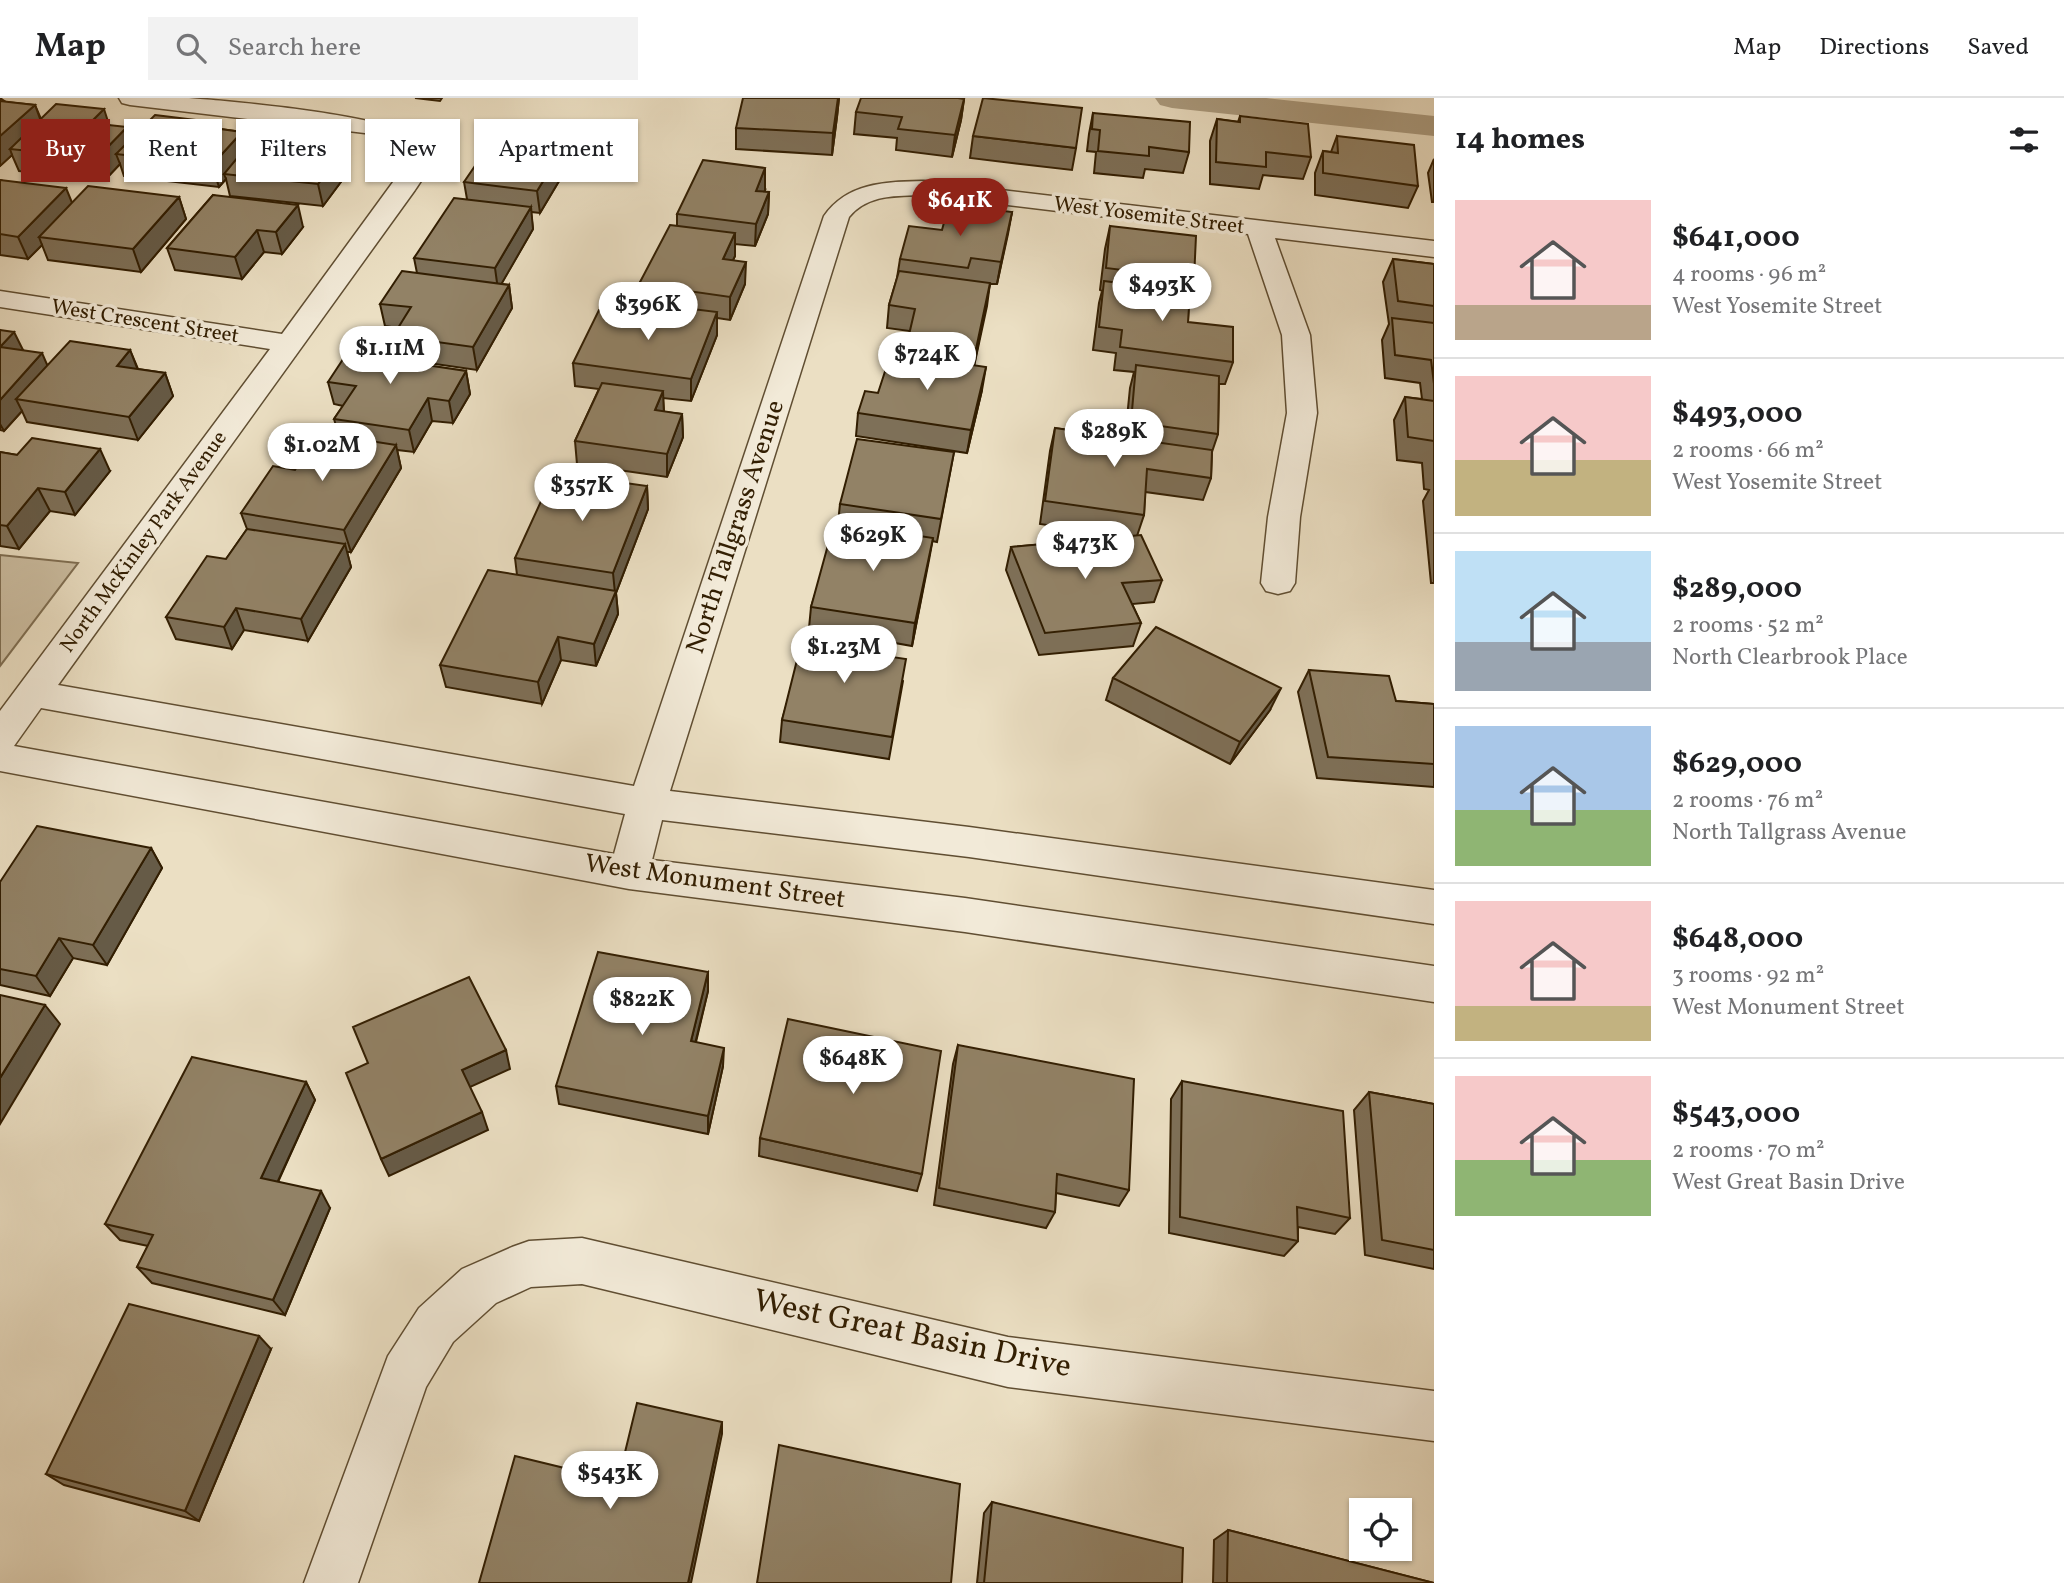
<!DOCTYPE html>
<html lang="en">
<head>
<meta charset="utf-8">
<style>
	body { margin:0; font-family:Vollkorn,serif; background:#f2f2f2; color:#202124; height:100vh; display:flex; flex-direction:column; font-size:26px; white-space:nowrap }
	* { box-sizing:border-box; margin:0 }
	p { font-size:23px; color:#757577 }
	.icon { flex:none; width:38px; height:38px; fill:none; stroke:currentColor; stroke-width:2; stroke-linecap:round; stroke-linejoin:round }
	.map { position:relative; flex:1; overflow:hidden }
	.side { display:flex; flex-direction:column; background:#fff; width:630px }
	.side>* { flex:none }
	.hud { position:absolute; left:21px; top:21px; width:665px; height:63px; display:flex; gap:14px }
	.fabs { position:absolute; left:1349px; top:1400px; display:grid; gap:14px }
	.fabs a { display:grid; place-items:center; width:63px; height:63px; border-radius:0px; background:#fff; box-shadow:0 2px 5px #0004; font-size:35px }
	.price { position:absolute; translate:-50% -60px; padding:0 16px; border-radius:24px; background:#fff; color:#222; font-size:23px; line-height:46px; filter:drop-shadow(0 2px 4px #0008) }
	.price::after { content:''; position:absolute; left:50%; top:42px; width:21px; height:16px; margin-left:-10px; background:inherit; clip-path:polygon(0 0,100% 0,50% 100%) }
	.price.selected { background:#8f2418; color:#fff }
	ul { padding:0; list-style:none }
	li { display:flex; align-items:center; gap:21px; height:175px; padding:0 21px }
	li+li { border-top:2px solid #e0e0e0 }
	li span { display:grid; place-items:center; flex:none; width:196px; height:140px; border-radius:0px; color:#555 }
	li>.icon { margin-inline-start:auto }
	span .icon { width:84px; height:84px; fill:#fffc; stroke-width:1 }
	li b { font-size:30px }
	h2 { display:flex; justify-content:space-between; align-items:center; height:84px; padding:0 21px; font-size:30px }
	.pill { padding:0 24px; border-radius:0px; background:#fff; box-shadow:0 2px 5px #0004; font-size:24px; line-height:63px }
	.pill.selected { background:#8f2418; color:#fff }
	header { display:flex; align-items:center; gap:42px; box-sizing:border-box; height:98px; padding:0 35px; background:#fff; border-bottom:2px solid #e0e0e0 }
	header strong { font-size:33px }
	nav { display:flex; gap:38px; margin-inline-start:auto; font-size:24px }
	.search { width:490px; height:63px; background:#f2f2f2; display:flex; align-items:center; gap:18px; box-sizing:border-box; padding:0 24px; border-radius:0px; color:#757577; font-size:26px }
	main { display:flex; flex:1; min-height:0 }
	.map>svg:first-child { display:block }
	.green { fill:#ccbea2; stroke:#7f6e52; stroke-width:2 }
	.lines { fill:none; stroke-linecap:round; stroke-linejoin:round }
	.canal { fill:#ac9d81; fill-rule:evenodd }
	.minor-casing { stroke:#604e32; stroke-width:3 }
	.minor { fill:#f2ead8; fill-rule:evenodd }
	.wall { fill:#7e7058; stroke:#321e02; stroke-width:2 }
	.shaded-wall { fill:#665b47; stroke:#321e02; stroke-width:2 }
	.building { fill:#928266; stroke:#321e02; stroke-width:2 }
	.labels { text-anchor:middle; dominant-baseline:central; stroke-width:7; stroke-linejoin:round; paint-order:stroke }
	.far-street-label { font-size:21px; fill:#321e02; stroke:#f2ead8 }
	.street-label { font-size:26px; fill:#321e02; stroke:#f2ead8 }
	.near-street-label { font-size:32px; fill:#321e02; stroke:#f2ead8 }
</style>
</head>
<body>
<header>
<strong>Map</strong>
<div class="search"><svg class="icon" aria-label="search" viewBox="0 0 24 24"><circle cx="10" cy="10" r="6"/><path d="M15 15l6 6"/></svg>Search here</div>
<nav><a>Map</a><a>Directions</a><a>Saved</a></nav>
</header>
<main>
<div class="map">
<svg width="1434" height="1485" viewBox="0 0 1434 1485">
	<rect width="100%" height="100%" fill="#ebdfc3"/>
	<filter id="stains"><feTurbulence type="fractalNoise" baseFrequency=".00286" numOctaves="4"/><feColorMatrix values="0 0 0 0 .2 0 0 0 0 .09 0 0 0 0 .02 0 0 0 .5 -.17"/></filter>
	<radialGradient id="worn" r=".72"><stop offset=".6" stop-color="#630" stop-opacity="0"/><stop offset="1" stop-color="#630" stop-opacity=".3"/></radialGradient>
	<path class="green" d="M0 457 78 465 0 568Z"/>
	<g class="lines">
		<path class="canal" d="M1155 0H1266L1434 18V38L1172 10 1160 7Z"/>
		<g class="minor-casing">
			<path id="minor" d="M119 0C142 0 166 0 189 0 227 3 414 18 429 49 436 64 423 80 415 92L58 587 634 688 824 118C848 84 886 84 924 83L1434 143V159L1275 140 1310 237 1317 315 1300 419 1295 485 1290 493 1278 496 1266 493 1261 485 1268 419 1287 315 1282 237 1248 136 924 97C897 98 868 96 849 119L670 693 969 729 1434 792V826L969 759 662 722 652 762 965 800 1434 868V904L965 834 629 791 0 673V613L270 251 0 209V193L282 236 407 65 406 52 373 36 130 7 122 5ZM41 610 625 716 614 756 14 648Z
				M582 1140 1008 1239 1434 1293V1343L1008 1289 582 1186 531 1189 496 1205 453 1244 426 1289 358 1485H304L388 1258 419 1210 462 1171 512 1149 529 1143Z"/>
		</g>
		<use href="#minor" class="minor"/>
	</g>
	<path class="wall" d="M0 0 6 4 35 7 41 21 109 27 131 41 212 24 213 30 242 34 247 49 311 35 314 48 349 73 323 108 230 98 226 81 219 89 124 78 120 66 105 82 19 73 12 57 0 68Z
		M415 0H442L440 3Z
		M839 0 837 19 832 57 736 51V30Z
		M964 1 961 22 952 59 896 52 897 40 854 36 856 14Z
		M1093 15 1189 54 1183 75 1145 71 1143 80 1094 75 1096 54 1087 53 1089 36Z
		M1240 18 1311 59 1303 81 1263 77 1259 91 1210 86V43L1217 21 1238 24Z
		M973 38 1076 50 1072 72 970 60Z
		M1337 38 1418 88 1408 110 1315 97V75L1323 53 1331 54Z
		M563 51 565 73 540 115 531 114 533 131 501 186 509 187 512 210 477 272 414 263 415 266 466 273 470 296 453 325 432 323 414 354 397 352 401 370 351 454H347L351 469 308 543 244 532 232 551 176 541 166 519 226 461 247 431 241 415 339 338 334 321 343 308 334 306 328 284 395 252 393 238 398 230 385 228 380 206 417 175 414 160 467 101 464 84Z
		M1434 61V104H1432L1428 75Z
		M0 82 72 105 179 99 186 121 141 174 48 162 42 147 28 161 0 157Z
		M765 92 764 94H769L768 116 755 148 735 146V158L733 162 745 186 730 222 717 220V237L691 303 663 300 664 314 682 316 683 339 667 379 577 366 575 343 599 291 575 288 573 265 670 221 674 213 640 209 639 186 677 128V116Z
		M213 97 303 129 282 156 264 154 242 181 175 172 167 150Z
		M1012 114 997 186H990L974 268 982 292 967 355 856 338 858 315 878 295 906 257 910 233 887 230 889 207 897 180 900 161 942 132Z
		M1110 128 1194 181 1189 197 1188 224 1233 264 1225 286H1219L1218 336 1212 354 1211 380 1203 402 1145 394 1144 417 1137 438 1162 482 1154 504 1132 506 1141 525 1133 548 1039 557 1006 472 1011 449 1127 439 1040 426 1050 353 1055 330 1125 340 1130 290 1134 274 1114 272 1116 255 1093 252 1099 205 1102 193 1100 192 1105 151Z
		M1393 161 1434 166V485H1431L1423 403 1429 392 1424 391 1422 365 1397 362 1394 322 1405 299 1422 301 1420 285 1385 280 1382 242 1389 226 1383 184Z
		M0 232 23 252 48 267 130 252 138 271 165 275 173 298 138 342 27 324 22 313 4 333 0 332Z
		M0 354 110 373 75 417 50 413 19 451 0 448Z
		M954 354 937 444 932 443 912 548 861 539 859 554 903 583 889 661 780 644 782 622 809 530 811 509 838 425 840 406Z
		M647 388 648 411 616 495 618 516 596 568 561 562 542 606 446 589 440 567 517 477 515 460Z
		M1309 572 1396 603 1434 606V689L1317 680 1298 594Z
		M1113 580 1270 612 1230 666 1106 602Z
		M151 750 162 770 107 867 73 860 50 898 0 887V784Z
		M708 874V893L696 944 723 968 708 1036 559 1006 556 988Z
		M958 947 1129 1092 1119 1108 1056 1095 1055 1114 1046 1130 934 1107 953 966Z
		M1182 983 1350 1120 1335 1136 1298 1129V1143L1284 1158 1169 1135 1171 1001Z
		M306 984 315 1002 278 1084 330 1110 285 1217 152 1185 137 1169 148 1148 120 1142 105 1126Z
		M1369 994 1434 1006V1171L1365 1157 1354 1012Z
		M760 1040 922 1076 917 1093 759 1058Z
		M271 1251 199 1423 64 1387 46 1376Z
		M992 1404 1182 1485H977L984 1415Z
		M1228 1432 1434 1485H1213L1214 1442Z"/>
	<path class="shaded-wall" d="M839 0 837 19 832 57 833 35Z
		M964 1 961 22 952 59 955 37Z
		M35 7 43 29 10 51 12 57 0 68V38Z
		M104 11 111 33 90 25Z
		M127 29 135 50 116 56 120 66 105 82 97 60Z
		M242 34 248 55 224 76 226 81 219 89 212 67Z
		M311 35 316 57 302 47Z
		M344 51 349 73 323 108 318 86Z
		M563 51 565 73 540 115 537 93Z
		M765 70V92L755 115 756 93Z
		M66 90 75 112 39 139 42 147 28 161 18 139Z
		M769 94 768 116 755 148 756 126Z
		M179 99 186 121 141 174 133 151Z
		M298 107 303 129 282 156 276 134Z
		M531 109 533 131 498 192 495 170Z
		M1012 114 1008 136 997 186 1001 164Z
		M257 132 264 154 242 181 235 159Z
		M735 135V158L723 183V161Z
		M746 164 745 186 730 222V199Z
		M990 185 987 208 973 273 976 251Z
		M509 187 512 210 477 272 473 249Z
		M717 214V237L691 303V281Z
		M14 234 25 256 0 249Z
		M130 252 139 275 117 268Z
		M412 254 417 277 406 264Z
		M42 255 52 278 16 301 22 313 4 333 0 326V302Z
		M986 269 982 292 967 355 971 332Z
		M466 273 470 296 453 325 449 303Z
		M165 275 173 298 138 342 129 319Z
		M663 293 664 316 655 312Z
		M428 300 432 323 414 354 409 332Z
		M682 316 683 339 667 379V356Z
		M396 347 401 370 351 454 344 432Z
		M100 351 110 373 75 417 65 394Z
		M647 388 648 411 616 495 618 516 596 568 594 546 615 495 613 475Z
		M38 390 50 413 19 451 7 428Z
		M933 440 929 462 912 548 915 525Z
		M345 446 351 469 308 543 301 521Z
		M236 510 244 532 232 551 224 529Z
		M558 539 561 562 542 606 538 584Z
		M1281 590 1270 612 1230 666 1240 644Z
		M151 750 162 770 107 867 93 847Z
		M59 840 73 860 50 898 36 878Z
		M708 874V893L691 962V943Z
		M45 907 60 926 0 1026V980Z
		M724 950 723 968 708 1036V1018Z
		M506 952 510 971 468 990 462 972Z
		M306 984 315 1002 272 1096 261 1080Z
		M482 1014 488 1032 389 1078 381 1061Z
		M321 1093 330 1110 285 1217 273 1202Z
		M259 1238 271 1251 199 1423 185 1413Z
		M722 1324V1336L691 1485H688Z"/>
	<path class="building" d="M743 0H838L833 35 736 30Z
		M861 0H958L964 1 955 37 898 31 902 19 856 14Z
		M983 0 1082 10 1076 50 973 38Z
		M0 3 35 7 0 38Z
		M56 6 104 11 90 25 127 29 97 60 10 51Z
		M1093 15 1190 24 1189 54 1149 49V58L1098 53 1100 32 1092 31Z
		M155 17 212 24 206 29 242 34 212 67 116 56Z
		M1240 18 1308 26 1311 59 1266 54V69L1216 64 1217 21 1240 24Z
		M262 30 311 35 302 47 344 51 318 86 224 76Z
		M1337 38 1414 47 1418 88 1323 75V53L1338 55Z
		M492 43 563 51 537 93 464 84Z
		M703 62 765 70 756 93 769 94 756 126 677 116Z
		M0 82 66 90 18 139 0 136Z
		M88 88 179 99 133 151 39 139Z
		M213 97 298 107 276 134 257 132 235 159 167 150Z
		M454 100 531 109 495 170 414 160Z
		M949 106 1012 114 1001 164 971 160 968 170 900 161 909 128 942 132Z
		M670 127 735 135 723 161 746 164 730 199 639 186Z
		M1110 128 1196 138 1194 181 1106 170Z
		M1393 161 1434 166V208L1398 203Z
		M402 173 509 187 473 249 393 238 411 209 380 206Z
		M899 173 990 185 976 251 908 241 915 211 889 207Z
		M1104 183 1190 194 1188 224 1233 229V264L1120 249 1122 232 1099 229Z
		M676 209 717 214 691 281 573 265 599 212 670 221Z
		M1392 220 1434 225V286L1431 262 1395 257Z
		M0 232 14 234 0 249Z
		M70 243 130 252 117 268 165 275 129 319 16 301Z
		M353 246 412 254 406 264 466 273 449 303 428 300 409 332 334 321 356 288 328 284Z
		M0 249 42 255 0 302Z
		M891 255 986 269 971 332 858 315 865 293 878 295Z
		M1136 267 1219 278 1218 336 1131 324Z
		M602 285 663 293 655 312 682 316 667 356 575 343Z
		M1405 299 1434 303V346V343L1408 339Z
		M1055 330 1212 352 1211 380 1147 371 1144 417 1045 403Z
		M319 335 396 347 344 432 241 415 273 368 295 372Z
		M32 340 100 351 65 394 38 390 7 428 0 427V354L17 357Z
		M857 341 954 354 941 421 840 406Z
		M554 375 647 388 613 475 515 460Z
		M834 425 933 440 915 525 811 509Z
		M247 431 345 446 301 521 236 510 224 529 166 519 207 458 226 461Z
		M1141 437 1162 482 1122 485 1141 525 1045 535 1011 449Z
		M488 472 616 493 594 546 558 539 538 584 440 567Z
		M1156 529 1281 590 1240 644 1113 580Z
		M805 530 861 538 858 554 906 561 892 639 782 622Z
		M1309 572 1389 578 1396 603 1434 606V666L1328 659Z
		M37 728 151 750 93 847 59 840 36 878 0 871V784Z
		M598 854 708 874 691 943 724 950 708 1018 556 988Z
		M469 879 506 952 462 972 482 1014 381 1061 346 975 368 965 353 929Z
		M0 897 45 907 0 980Z
		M788 921 941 953 922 1076 760 1040Z
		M958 947 1134 981 1129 1092 1057 1076 1055 1114 939 1090Z
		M192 959 306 984 261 1080 321 1093 273 1202 137 1169 153 1137 105 1126Z
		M1182 983 1343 1013 1350 1120 1297 1109 1298 1143 1180 1119Z
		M1369 994 1434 1006V1152L1382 1142Z
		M129 1206 259 1238 185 1413 46 1376Z
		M637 1305 722 1324 688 1485H479L515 1358 618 1383Z
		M779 1347 960 1386 951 1485H757Z
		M992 1404 1183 1450 1182 1485H984Z
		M1228 1432 1434 1485H1227Z"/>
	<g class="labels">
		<g class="far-street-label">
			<text transform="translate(1149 118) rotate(7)">West Yosemite Street</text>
			<text transform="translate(145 224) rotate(9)">West Crescent Street</text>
			<text transform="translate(144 444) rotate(-54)">North McKinley Park Avenue</text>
		</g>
		<g class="street-label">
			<text transform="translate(736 429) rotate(-72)">North Tallgrass Avenue</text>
			<text transform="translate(715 784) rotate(8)">West Monument Street</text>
		</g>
		<g class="near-street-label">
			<text transform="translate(912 1237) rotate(12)">West Great Basin Drive</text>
		</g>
	</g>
	<rect width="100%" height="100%" filter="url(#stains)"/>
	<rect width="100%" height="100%" fill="url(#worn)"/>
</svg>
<div class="fabs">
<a><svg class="icon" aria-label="locate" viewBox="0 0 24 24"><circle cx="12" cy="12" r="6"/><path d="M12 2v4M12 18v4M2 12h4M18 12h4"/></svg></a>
</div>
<b class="price selected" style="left:960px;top:140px">$641K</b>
<b class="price" style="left:1162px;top:225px">$493K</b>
<b class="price" style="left:648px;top:244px">$396K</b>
<b class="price" style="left:390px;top:288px">$1.11M</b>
<b class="price" style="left:927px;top:294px">$724K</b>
<b class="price" style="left:1114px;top:371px">$289K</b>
<b class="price" style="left:322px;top:385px">$1.02M</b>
<b class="price" style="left:582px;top:425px">$357K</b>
<b class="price" style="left:873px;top:475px">$629K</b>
<b class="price" style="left:1085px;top:483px">$473K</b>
<b class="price" style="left:844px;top:587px">$1.23M</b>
<b class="price" style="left:642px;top:939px">$822K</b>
<b class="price" style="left:853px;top:998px">$648K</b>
<b class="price" style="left:610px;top:1413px">$543K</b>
<div class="hud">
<a class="pill selected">Buy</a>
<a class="pill">Rent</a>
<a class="pill">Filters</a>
<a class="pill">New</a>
<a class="pill">Apartment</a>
</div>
</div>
<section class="side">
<h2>14 homes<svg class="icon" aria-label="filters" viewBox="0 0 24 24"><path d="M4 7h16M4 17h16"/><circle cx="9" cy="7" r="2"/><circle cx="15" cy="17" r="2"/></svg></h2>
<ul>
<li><span style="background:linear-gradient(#f6c9c9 75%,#b9a48a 0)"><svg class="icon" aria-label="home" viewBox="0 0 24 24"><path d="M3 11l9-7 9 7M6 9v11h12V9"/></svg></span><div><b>$641,000</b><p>4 rooms · 96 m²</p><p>West Yosemite Street</p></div></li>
<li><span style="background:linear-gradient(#f6c9c9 60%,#c2b280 0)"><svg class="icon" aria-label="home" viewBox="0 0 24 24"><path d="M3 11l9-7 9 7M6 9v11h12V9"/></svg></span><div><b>$493,000</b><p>2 rooms · 66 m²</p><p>West Yosemite Street</p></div></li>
<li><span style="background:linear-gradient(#bfe0f5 65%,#9aa5b1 0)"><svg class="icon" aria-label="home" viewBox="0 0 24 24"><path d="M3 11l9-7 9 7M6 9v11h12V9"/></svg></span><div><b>$289,000</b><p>2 rooms · 52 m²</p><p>North Clearbrook Place</p></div></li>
<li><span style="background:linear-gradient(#a9c7e8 60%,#8fb573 0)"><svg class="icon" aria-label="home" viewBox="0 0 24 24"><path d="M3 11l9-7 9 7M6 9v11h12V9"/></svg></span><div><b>$629,000</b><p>2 rooms · 76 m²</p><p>North Tallgrass Avenue</p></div></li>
<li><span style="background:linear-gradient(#f6c9c9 75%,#c2b280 0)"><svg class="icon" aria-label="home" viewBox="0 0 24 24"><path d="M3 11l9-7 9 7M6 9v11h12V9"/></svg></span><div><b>$648,000</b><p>3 rooms · 92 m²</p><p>West Monument Street</p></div></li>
<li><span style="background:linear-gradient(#f6c9c9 60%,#8fb573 0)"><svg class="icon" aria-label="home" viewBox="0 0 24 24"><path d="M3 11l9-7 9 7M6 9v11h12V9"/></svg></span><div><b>$543,000</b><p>2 rooms · 70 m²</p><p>West Great Basin Drive</p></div></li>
</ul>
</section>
</main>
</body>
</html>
